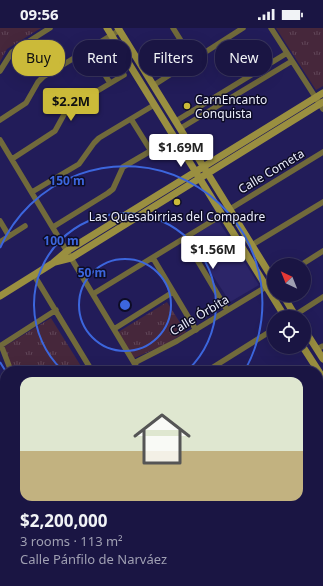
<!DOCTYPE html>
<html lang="en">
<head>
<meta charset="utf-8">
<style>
	body { margin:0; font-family:"Noto Sans",sans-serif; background:#27224e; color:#f1f3f6; height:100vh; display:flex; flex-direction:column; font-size:15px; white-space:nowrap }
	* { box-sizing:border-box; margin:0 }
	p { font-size:13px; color:#9f9fb2 }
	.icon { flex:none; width:22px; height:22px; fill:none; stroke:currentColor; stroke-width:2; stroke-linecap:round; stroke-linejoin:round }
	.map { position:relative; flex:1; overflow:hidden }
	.panel { position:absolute; left:0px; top:338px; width:323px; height:220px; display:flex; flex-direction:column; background:#1a1543; border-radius:16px 16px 0 0; box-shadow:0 4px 16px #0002,0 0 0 1px #38345c }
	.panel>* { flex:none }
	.banner { position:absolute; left:12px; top:12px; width:299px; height:36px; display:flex; gap:8px }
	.needle { width:26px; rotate:317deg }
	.fabs { position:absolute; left:267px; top:230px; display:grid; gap:8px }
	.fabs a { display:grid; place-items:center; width:44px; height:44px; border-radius:50%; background:#1a1543; box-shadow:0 4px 16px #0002,0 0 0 1px #38345c; font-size:20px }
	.price { position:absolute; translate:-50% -34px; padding:0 9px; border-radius:4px; background:#fff; color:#222; font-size:13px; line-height:26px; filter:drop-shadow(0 1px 2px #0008) }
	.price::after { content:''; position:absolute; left:50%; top:24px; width:12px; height:9px; margin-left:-6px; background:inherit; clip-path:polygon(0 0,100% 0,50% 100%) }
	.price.current { background:#cbba39; color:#111 }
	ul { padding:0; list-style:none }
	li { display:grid; align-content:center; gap:8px; height:212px; padding:0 20px }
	li span { display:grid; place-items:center; height:124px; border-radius:12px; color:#555 }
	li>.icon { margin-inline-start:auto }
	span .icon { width:72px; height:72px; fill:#fffc; stroke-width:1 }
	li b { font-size:17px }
	.pill { padding:0 14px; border-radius:16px; background:#1a1543; box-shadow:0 4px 16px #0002,0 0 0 1px #38345c; font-size:14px; line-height:36px }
	.pill.current { background:#cbba39; color:#111 }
	.status { display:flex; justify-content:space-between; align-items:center; height:28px; padding:0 20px; background:#1a1543; direction:ltr }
	.status svg { height:11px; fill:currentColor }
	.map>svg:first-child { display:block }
	.built { fill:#2c2568 }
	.park { fill:url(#park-tufts) }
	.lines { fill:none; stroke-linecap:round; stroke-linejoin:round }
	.street { stroke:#716a3b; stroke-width:5.5 }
	.secondary { stroke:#9a8f40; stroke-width:7 }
	.ring { fill:none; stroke:#3c66dd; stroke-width:2 }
	.poi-dot { fill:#cbba39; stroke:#0d0c26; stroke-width:1.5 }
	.labels { text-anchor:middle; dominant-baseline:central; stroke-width:3; stroke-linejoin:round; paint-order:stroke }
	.poi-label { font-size:12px; fill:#eaecfb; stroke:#0d0c26; text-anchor:start }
	.street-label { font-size:12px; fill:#eaecfb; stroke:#0d0c26 }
	.centre { fill:#3c66dd; stroke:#0d0c26; stroke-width:2 }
	.ring-label { font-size:12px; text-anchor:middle; font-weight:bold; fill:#3c66dd; stroke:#0d0c26; stroke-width:3; stroke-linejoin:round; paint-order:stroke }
</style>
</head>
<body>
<div class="status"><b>09:56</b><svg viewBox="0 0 49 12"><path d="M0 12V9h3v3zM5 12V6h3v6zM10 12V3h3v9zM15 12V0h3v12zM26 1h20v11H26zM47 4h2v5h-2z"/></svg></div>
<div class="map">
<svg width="323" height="558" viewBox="0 0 323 558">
	<defs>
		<pattern id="park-tufts" width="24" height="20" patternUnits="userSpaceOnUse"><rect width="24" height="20" fill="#46273b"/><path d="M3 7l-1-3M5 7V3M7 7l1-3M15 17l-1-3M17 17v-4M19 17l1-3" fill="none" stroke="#614658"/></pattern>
	</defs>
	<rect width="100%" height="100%" fill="#221c59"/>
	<path class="built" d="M218 192 259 257 230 274 189 211Z"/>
	<path class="park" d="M0 0H41L7 21 0 34Z
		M276 0H323V58L316 62Z
		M167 274 186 304 164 317 130 332 115 306Z
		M51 290 84 343H11L2 320Z
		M5 522V553H54L57 558H0V524Z"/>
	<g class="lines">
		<path class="street" d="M173 0 193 32
			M271 0 323 81
			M89 21 110 55
			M0 43 12 24 50 0
			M154 57 243 0
			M131 91 151 123
			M0 92 26 75 38 54 43 49 120 2
			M176 93 287 25
			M181 100 292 33
			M0 112 139 343
			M12 131 55 103 66 83 69 80 124 47
			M32 164 79 136 94 115 99 110 154 77
			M230 181 323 124
			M0 193 9 208
			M53 199 108 165 113 161 123 139 166 114
			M184 210 227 282
			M0 214 25 198
			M252 217 323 174
			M153 230 196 302
			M301 237 323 223
			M34 247 92 343
			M93 266 222 187
			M292 289 323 269
			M114 301 173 264
			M1 317 11 343
			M0 318 56 282
			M317 321 323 318
			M134 335 177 313 274 254
			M207 343 274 301
			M318 367 323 364
			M0 392 5 390
			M318 418 323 416
			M0 435 5 433
			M318 468 323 465
			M0 479 5 477
			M318 516 323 513
			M318 520 323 528
			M0 522 5 520
			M110 553 113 558
			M156 553 159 558
			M251 557 257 553
			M96 558 104 553"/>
		<path class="secondary" d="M107 0 285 289
			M118 0 274 253
			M55 234 71 230 323 74
			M283 267 296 289
			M0 268 53 235 67 223 323 65
			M304 301 323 331
			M303 319 323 350"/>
	</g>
	<g class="ring">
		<circle cx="125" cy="277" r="46"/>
		<path d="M62 342A91 91 0 1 1 188 342"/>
		<path d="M5 342A137 137 0 0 1 0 334M0 220A137 137 0 1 1 245 342"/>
	</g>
	<g class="poi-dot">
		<circle cx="187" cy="78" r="4"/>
		<circle cx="177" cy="174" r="4"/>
	</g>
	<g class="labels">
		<g class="poi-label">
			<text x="195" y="71">CarnEncanto<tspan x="195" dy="14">Conquista</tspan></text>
			<text x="177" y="188" text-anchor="middle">Las Quesabirrias del Compadre</text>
		</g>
		<g class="street-label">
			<text transform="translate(271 143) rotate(-31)">Calle Cometa</text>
			<text transform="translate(199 287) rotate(-31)">Calle Órbita</text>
		</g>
	</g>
	<circle cx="125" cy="277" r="6" class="centre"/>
	<g class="ring-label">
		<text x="67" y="157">150 m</text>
		<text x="61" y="217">100 m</text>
		<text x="92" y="249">50 m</text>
	</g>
</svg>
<div class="fabs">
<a><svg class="needle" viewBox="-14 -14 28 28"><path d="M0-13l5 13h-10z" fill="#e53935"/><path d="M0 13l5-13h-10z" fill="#9f9fb2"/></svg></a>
<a><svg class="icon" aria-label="locate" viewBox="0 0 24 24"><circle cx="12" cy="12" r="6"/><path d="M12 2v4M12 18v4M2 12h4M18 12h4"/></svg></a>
</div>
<b class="price current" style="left:71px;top:94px">$2.2M</b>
<b class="price" style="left:181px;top:140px">$1.69M</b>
<b class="price" style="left:213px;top:242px">$1.56M</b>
<div class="banner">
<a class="pill current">Buy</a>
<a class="pill">Rent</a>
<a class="pill">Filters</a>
<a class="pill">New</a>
</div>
<section class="panel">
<ul>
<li><span style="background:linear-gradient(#dfe7d0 60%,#c2b280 0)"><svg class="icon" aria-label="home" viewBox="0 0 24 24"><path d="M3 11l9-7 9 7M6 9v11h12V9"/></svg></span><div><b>$2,200,000</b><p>3 rooms · 113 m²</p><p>Calle Pánfilo de Narváez</p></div></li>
</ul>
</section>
</div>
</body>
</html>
